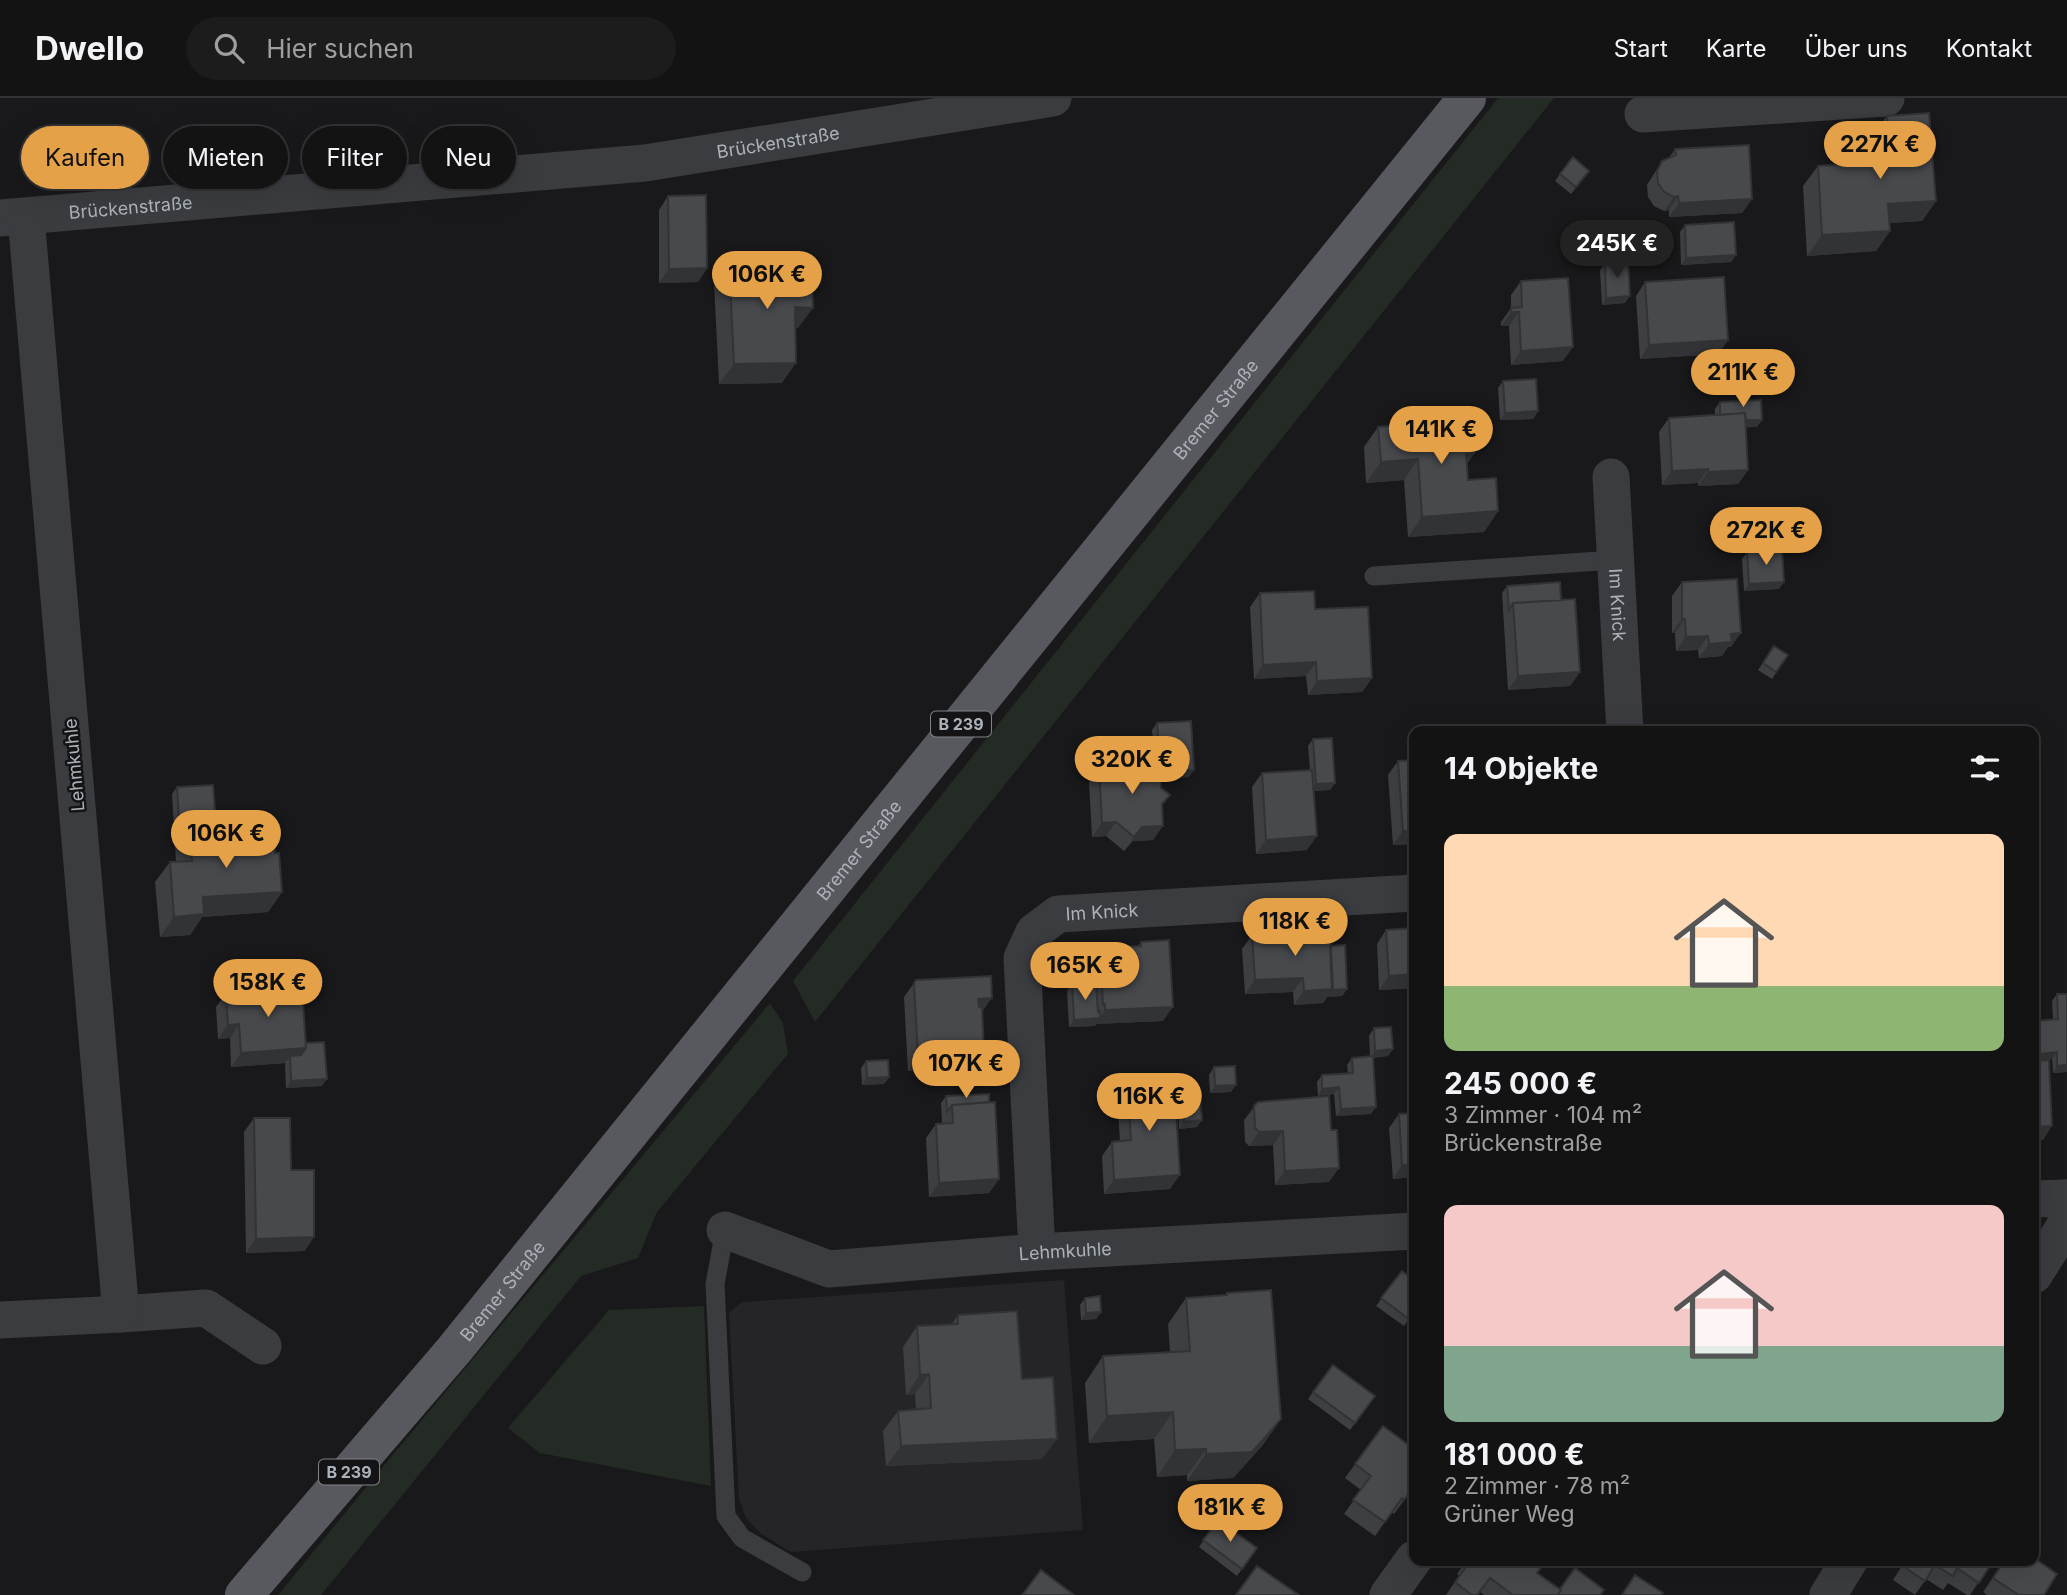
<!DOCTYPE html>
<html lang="de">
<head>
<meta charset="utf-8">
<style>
	body { margin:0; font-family:Inter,sans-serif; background:#1c1c1d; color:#f1f3f6; height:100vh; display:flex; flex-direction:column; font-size:26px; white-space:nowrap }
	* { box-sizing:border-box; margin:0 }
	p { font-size:23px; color:#9d9ea0 }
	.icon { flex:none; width:38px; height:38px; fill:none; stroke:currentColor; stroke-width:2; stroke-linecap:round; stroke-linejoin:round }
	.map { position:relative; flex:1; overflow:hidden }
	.details { position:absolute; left:1409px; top:628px; width:630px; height:840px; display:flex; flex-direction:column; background:#131314; border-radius:14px; box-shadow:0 7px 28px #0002,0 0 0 2px #323234 }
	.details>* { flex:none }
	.guide { position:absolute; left:21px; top:28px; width:665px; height:63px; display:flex; gap:14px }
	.price { position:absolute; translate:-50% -60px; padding:0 16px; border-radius:24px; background:#e4a148; color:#111; font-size:23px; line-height:46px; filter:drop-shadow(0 2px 4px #0008) }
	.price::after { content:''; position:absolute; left:50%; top:42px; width:21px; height:16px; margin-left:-10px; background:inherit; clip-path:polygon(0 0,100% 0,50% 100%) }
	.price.selected { background:#222; color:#fff }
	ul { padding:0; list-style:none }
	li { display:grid; align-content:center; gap:14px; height:371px; padding:0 35px }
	li span { display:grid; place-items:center; height:217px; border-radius:14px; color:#555 }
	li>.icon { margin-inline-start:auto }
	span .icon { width:126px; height:126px; fill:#fffc; stroke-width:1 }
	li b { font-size:30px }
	h2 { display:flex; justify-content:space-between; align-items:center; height:84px; padding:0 35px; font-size:30px }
	.pill { padding:0 24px; border-radius:32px; background:#131314; box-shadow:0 7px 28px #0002,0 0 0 2px #323234; font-size:24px; line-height:63px }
	.pill.selected { background:#e4a148; color:#111 }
	header { display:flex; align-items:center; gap:42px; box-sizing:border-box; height:98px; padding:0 35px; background:#131314; border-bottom:2px solid #323234 }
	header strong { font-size:33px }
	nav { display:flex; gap:38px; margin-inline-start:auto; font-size:24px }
	.search { width:490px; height:63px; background:#1c1c1d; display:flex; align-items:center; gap:18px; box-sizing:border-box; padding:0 24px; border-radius:38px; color:#9d9ea0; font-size:26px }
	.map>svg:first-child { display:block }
	.built { fill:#252528 }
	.green { fill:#232b24 }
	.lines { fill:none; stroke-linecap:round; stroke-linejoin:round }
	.lane { stroke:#3a3c40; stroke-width:19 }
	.street { stroke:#3a3c40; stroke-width:37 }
	.primary { stroke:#57595e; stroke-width:38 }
	.wall { fill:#3e3f42 }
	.shaded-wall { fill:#323336 }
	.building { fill:#48494d; stroke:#323336; stroke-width:2 }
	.labels { text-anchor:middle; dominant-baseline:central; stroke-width:5; stroke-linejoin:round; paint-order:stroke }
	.shield { fill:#141416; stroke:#7e8388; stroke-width:2 }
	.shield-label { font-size:16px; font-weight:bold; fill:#acb2b9 }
	.street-label { font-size:18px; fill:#acb2b9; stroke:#141416 }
</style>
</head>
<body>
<header>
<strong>Dwello</strong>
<div class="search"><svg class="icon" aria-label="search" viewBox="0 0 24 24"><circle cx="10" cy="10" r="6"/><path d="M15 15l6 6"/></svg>Hier suchen</div>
<nav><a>Start</a><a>Karte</a><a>Über uns</a><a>Kontakt</a></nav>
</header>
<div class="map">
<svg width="2067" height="1497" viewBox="0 0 2067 1497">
	<rect width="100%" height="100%" fill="#19191b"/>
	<path class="built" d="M1064 1182 1083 1432 791 1454 761 1436 746 1420 739 1401 729 1215 742 1204Z"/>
	<path class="green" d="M1498 0H1554L815 924 793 883Z
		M770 905 783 925 788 956 657 1114 638 1160 581 1178 321 1497H278L381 1371Z
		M704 1208 711 1388 540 1355 508 1330 609 1212Z"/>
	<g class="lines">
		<path class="lane" d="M1374 478 1615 462
			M725 1132 715 1186 726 1418 742 1440 802 1474"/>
		<g class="street">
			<path d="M1643 16 1886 0"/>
			<path id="s1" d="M0 120 645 65 1053 0"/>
			<path id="s2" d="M1611 379 1625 634"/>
			<path d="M2034 1101 2067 1100"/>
			<path id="s3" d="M725 1132 829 1171 1037 1154 1414 1133"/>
			<path id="s4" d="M1037 1154 1022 860 1034 834 1058 816 1414 795"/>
			<path d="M2034 1177 2066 1126V1100"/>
			<path d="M121 1216 206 1210 263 1248"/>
			<path d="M0 1222 121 1216 26 119"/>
			<path d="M1388 1497 1414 1461"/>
			<path d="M1828 1497 1849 1463"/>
		</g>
		<path class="primary" id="s5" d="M244 1497 454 1252 1467 0"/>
	</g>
	<path class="wall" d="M1887 18 1936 103 1922 123 1890 125V133L1876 153 1807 158 1803 88 1818 68 1874 64 1872 38Z
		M1675 51 1752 101 1742 115 1669 119V112L1664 113 1654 108 1648 99 1647 87 1662 63 1669 60Z
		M1589 73 1571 96 1555 83 1560 76Z
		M668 98 707 170 698 184 659 185V112Z
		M1685 127 1736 157 1731 164 1681 167 1680 134Z
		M729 164 798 230H796L782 285 719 286 714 184Z
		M1605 165 1625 205 1602 207 1600 172Z
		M1521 183 1563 263 1511 267 1509 228H1501V224L1511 210V197Z
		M1645 184 1719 256 1640 261 1636 198Z
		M1503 283 1538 313 1533 321 1500 322 1498 290Z
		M1720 304 1757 329H1746L1748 372 1738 386 1698 388V385L1662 387 1659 334 1669 320 1715 317V311Z
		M1378 329 1474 355 1467 366 1468 382 1498 413 1484 434 1408 439 1404 382 1366 385 1364 349Z
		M1747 454 1779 491 1744 493 1742 461Z
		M1682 484 1731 549H1728L1722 558 1699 560 1698 552 1676 553 1675 535H1672V498Z
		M1507 488 1561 502 1580 574 1570 588 1508 592 1502 495Z
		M1260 495 1315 511 1372 580 1362 594 1308 597 1306 578 1254 581 1250 509Z
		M1774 548 1788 557 1772 581 1758 572Z
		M1157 625 1189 679 1160 681 1162 709 1153 742 1133 743 1124 753 1106 738 1092 739 1089 684 1099 670 1155 667 1152 632Z
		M1313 641 1335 685 1330 692 1314 693 1307 752 1256 756 1252 689 1262 675 1310 673 1308 648Z
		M1414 662V746L1393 747 1388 677 1398 663Z
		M177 689 217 738H222L223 735 275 755 282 794 268 814 202 819 190 837 160 839 155 784 170 764H176L172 696Z
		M1414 830V890L1379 892 1377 846 1386 832Z
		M1252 837 1330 848 1347 891 1342 898 1327 899 1323 905 1294 907 1293 894 1245 896 1242 851Z
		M1141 844 1163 923 1096 926 1095 928 1069 929 1067 893 1072 886 1091 885 1090 864 1100 850 1138 848Z
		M916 882 982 914 984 955 974 969 908 973 904 899Z
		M226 895 306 945 322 988 286 990 285 965 231 969 230 940 218 941 216 909Z
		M2057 896H2067V974L2053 975 2052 961 2047 962 2043 1042 2035 963 2034 928 2037 923 2053 921 2052 903Z
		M1374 930 1393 951 1388 958 1373 960 1371 1016 1336 1018 1334 996 1318 998 1317 984 1322 977 1348 975 1347 967 1352 960 1370 958 1369 938Z
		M866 963 889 979 884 986 862 987 861 970Z
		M1214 969 1231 994 1210 995 1209 977Z
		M1127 983 1170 1091 1104 1096 1102 1058 1112 1044 1120 1043 1117 997Z
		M946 998 989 1004 999 1081 989 1095 929 1099 926 1040 936 1026 942 1025 941 1005Z
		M1183 998 1202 1022 1197 1029 1179 1031 1178 1005Z
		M1258 1004 1329 1084 1275 1087 1273 1047 1249 1048 1245 1044 1244 1022Z
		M1399 1016 1414 1079 1393 1081 1389 1030Z
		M254 1020 291 1072 305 1153 246 1155 244 1034Z
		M1402 1173 1414 1214 1404 1228 1376 1208Z
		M1227 1195 1281 1321 1262 1348 1233 1380 1187 1383V1377L1157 1379 1154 1341 1089 1345 1085 1285 1103 1258 1170 1254 1168 1226 1186 1200 1226 1197Z
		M1085 1200 1101 1214 1096 1221 1081 1222 1080 1207Z
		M958 1217 1022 1281 1042 1361 886 1368 883 1333 898 1313 916 1311 915 1296 906 1297 903 1249 917 1228 951 1227Z
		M1333 1267 1375 1298 1350 1332 1308 1301Z
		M1383 1328 1414 1389 1394 1416 1392 1414 1375 1438 1344 1416 1361 1392 1345 1380Z
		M1218 1422 1257 1450 1237 1478 1199 1449Z
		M1466 1463H1541L1537 1475 1560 1491 1600 1497H1484L1480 1494 1478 1497H1446L1459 1478 1457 1476Z
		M1905 1463H1993L1970 1497H1967L1948 1485 1943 1492 1926 1481 1915 1497 1893 1482Z
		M2004 1463 2044 1497H1987L1983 1494Z"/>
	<path class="shaded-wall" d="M1678 98 1669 112 1664 113 1674 99Z
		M1752 101 1742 115 1669 119 1679 105Z
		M1936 103 1922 123 1874 126 1888 106Z
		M1890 133 1876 153 1807 158 1822 137Z
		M1736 157 1731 164 1681 167 1686 160Z
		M707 170 698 184 659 185 669 171Z
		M1630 198 1625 205 1602 207 1606 200Z
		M795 209 813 210 798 230H781Z
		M1511 214H1519L1509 228H1501Z
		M1728 242 1719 256 1640 261 1649 247Z
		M1573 249 1563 263 1511 267 1521 253Z
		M796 265 782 285 719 286 734 266Z
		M1538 313 1533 321 1500 322 1505 315Z
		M1762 322 1757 329 1716 330 1721 323Z
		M1474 355 1460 376 1466 356Z
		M1418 361 1404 382 1366 385 1381 364Z
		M1708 371 1698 385 1662 387 1672 373Z
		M1748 372 1738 386 1698 388 1708 374Z
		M1498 413 1484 434 1408 439 1422 419Z
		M1784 484 1779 491 1744 493 1749 486Z
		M1682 521H1685L1675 535H1672Z
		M1741 535 1731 549H1728L1722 558 1699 560 1709 546 1731 536Z
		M1708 538 1698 552 1676 553 1686 539Z
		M1316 564 1306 578 1254 581 1263 567Z
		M1580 574 1570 588 1508 592 1518 578Z
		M1372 580 1362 594 1308 597 1317 583Z
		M1194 672 1189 679 1156 681 1161 674Z
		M1335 685 1330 692 1311 693 1316 686Z
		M1116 724 1106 738 1092 739 1102 725Z
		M1163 728 1153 742 1133 743 1124 753 1142 729Z
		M1403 733H1414V746L1393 747Z
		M1317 738 1307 752 1256 756 1266 742Z
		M282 794 268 814 202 819 190 837 160 839 174 819 203 799Z
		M1414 876V890L1379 892 1389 878Z
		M1303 880 1293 894 1245 896 1255 882Z
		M1333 891H1347L1342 898 1327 899 1323 905 1294 907 1304 893Z
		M992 900 982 914 969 915 978 901Z
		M1173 909 1163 923 1096 926 1095 928 1069 929 1074 922 1099 921 1105 912Z
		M239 926 230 940 218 941 228 927Z
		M306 950 296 964 290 958 285 965 231 969 241 955Z
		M1393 951 1388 958 1370 960 1375 953Z
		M2057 954 2052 961 2035 963 2040 956Z
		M984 955 974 969 908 973 918 959Z
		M2067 967V974L2053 975 2057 968Z
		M889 979 884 986 862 987 867 980Z
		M327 981 322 988 286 990 291 983Z
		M1236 987 1231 994 1210 995 1215 988Z
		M1339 989 1334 996 1318 998 1322 991Z
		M1376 1009 1371 1016 1336 1018 1341 1011Z
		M1202 1022 1197 1029 1179 1031 1184 1024Z
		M2052 1028 2043 1042H2034V1029Z
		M1283 1033 1273 1047 1249 1048 1259 1034Z
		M1414 1066V1079L1393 1081 1402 1067Z
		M1339 1070 1329 1084 1275 1087 1285 1073Z
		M1180 1077 1170 1091 1104 1096 1114 1082Z
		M999 1081 989 1095 929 1099 939 1085Z
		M314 1139 305 1153 246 1155 256 1141Z
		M1101 1214 1096 1221 1081 1222 1086 1215Z
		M929 1276 915 1296 906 1297 920 1277Z
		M1173 1314 1154 1341 1089 1345 1107 1318Z
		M1281 1321 1262 1348 1233 1380 1187 1383 1206 1356Z
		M1057 1341 1042 1361 886 1368 901 1348Z
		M1206 1351 1187 1377 1157 1379 1175 1352Z"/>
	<path class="building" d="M1929 15 1936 103 1888 106 1890 133 1822 137 1818 68 1890 63 1887 18Z
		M1749 47 1752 101 1679 105 1678 98 1674 99 1664 94 1658 85 1657 73 1662 63 1676 57 1675 51Z
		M1573 59 1589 73 1576 89 1560 76Z
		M706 97 707 170 669 171 668 98Z
		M1734 124 1736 157 1686 160 1685 127Z
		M729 164H795V176L812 177 813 210 795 209 796 265 734 266Z
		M1628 164 1630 198 1606 200 1605 165Z
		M1724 179 1728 242 1649 247 1645 184Z
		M1568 180 1573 249 1521 253 1519 214H1511V210L1522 209 1521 183Z
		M1536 281 1538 313 1505 315 1503 283Z
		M1761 302 1762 322H1746L1745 315 1720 317V304Z
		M1745 315 1748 372 1708 374V371L1672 373 1669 320Z
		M1472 321 1474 355 1466 356 1468 382 1496 380 1498 413 1422 419 1418 361 1381 364 1378 329Z
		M1782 451 1784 484 1749 486 1747 454Z
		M1737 481 1741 535 1731 536 1732 544 1709 546 1708 538 1686 539 1685 521H1682V484Z
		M1560 484 1561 502 1513 505 1509 512 1507 488Z
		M1314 493 1315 511 1368 509 1372 580 1317 583 1316 564 1263 567 1260 495Z
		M1575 501 1580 574 1518 578 1513 505Z
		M1774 548 1788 557 1776 574 1763 565Z
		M1191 623 1194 672 1161 674 1157 625Z
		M1332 640 1335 685 1316 686 1313 641Z
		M1127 660 1136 667 1159 666 1161 690 1170 697 1162 706 1163 728 1142 729 1134 739 1116 724 1102 725 1099 670 1119 669Z
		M1414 662V733H1403L1398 663Z
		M1312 672 1317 738 1266 742 1262 675Z
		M213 687 217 738 190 740 181 753 177 689Z
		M273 731 275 755H279L282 794 203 799 204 816 174 819 170 764 192 763 190 740 223 738V735L227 734Z
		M1414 830V876L1389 878 1386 832Z
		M1330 833 1333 891 1304 893 1303 880 1255 882 1252 837Z
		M1169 842 1173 909 1105 912V906L1103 907 1100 850 1141 848V844Z
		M1345 847 1347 891 1332 892 1330 848Z
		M991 878 992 900 978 901 979 909H982L984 955 918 959 914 885 916 882Z
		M1096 885 1098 914 1100 913V920L1074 922 1072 886Z
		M302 890 306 950 241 955 239 926 228 927 226 895Z
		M2057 896H2067V967L2057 968V954L2040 956 2037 923 2058 921Z
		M1391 929 1393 951 1375 953 1374 930Z
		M324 944 327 981 291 983 290 958 301 957 306 950V945Z
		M1373 958 1376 1009 1341 1011 1339 989 1322 991V977L1353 975 1352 960Z
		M888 962 889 979 867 980 866 963Z
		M2049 962 2052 1028 2034 1029V963Z
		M1235 968 1236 987 1215 988 1214 969Z
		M1174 980 1180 1077 1114 1082 1112 1044 1131 1042 1127 983Z
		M989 996V1004L952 1007 947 1014 946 998Z
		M1183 998H1200L1202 1022 1184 1024Z
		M1329 998 1331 1032H1337L1339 1070 1285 1073 1283 1033 1259 1034 1255 1030 1254 1008 1258 1004Z
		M995 1004 999 1081 939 1085 936 1026 953 1025 952 1007Z
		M1414 1015V1066L1402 1067 1399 1016Z
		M254 1020H290L291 1072H314V1139L256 1141Z
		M1402 1173 1414 1182V1214L1409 1221 1381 1200Z
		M1271 1192 1281 1321 1252 1354 1206 1356V1351L1175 1352 1173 1314 1107 1318 1103 1258 1190 1253 1186 1200 1227 1197V1195Z
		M1100 1198 1101 1214 1086 1215 1085 1200Z
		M1017 1213 1022 1281 1053 1279 1057 1341 901 1348 898 1313 931 1310 929 1276 920 1277 917 1228 958 1226V1217Z
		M1333 1267 1375 1298 1355 1325 1313 1294Z
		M1383 1328 1414 1351V1388L1404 1402 1402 1400 1385 1424 1353 1402 1371 1378 1355 1366Z
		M1218 1422 1257 1450 1242 1471 1203 1442Z
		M2034 1460 2057 1476 2044 1497H2019L1993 1480 2004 1463H2034Z
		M1467 1463H1541L1544 1465 1537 1475 1561 1492 1558 1497H1513L1490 1480 1477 1497H1472L1455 1484 1469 1465Z
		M1906 1463H1993L1979 1485 1957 1470 1953 1478 1935 1467 1925 1483 1903 1468Z
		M1257 1468 1299 1497H1236Z
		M1575 1470 1604 1492 1600 1497H1558L1561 1492 1560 1491Z
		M1041 1472 1074 1497H1022Z
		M1635 1477 1663 1495 1661 1497H1622Z"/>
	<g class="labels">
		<g class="shield">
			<rect x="931" y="613.5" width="60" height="25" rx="5"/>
			<rect x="319" y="1361.5" width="60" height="25" rx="5"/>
		</g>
		<g class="shield-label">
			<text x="961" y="626">B 239</text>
			<text x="349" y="1374">B 239</text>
		</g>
		<g class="street-label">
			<text stroke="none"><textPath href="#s1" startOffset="782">Brückenstraße</textPath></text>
			<text stroke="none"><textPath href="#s1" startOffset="131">Brückenstraße</textPath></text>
			<text stroke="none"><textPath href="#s5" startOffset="1533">Bremer Straße</textPath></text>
			<text stroke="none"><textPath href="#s2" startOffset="128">Im Knick</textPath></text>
			<text transform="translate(74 667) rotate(-95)">Lehmkuhle</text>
			<text stroke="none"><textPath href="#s5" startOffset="966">Bremer Straße</textPath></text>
			<text stroke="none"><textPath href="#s4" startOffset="397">Im Knick</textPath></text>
			<text stroke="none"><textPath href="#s3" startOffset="348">Lehmkuhle</textPath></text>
			<text stroke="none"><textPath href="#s5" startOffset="399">Bremer Straße</textPath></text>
		</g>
	</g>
</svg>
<b class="price" style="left:1880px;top:83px">227K €</b>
<b class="price selected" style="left:1617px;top:182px">245K €</b>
<b class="price" style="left:767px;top:213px">106K €</b>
<b class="price" style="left:1743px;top:311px">211K €</b>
<b class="price" style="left:1441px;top:368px">141K €</b>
<b class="price" style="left:1766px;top:469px">272K €</b>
<b class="price" style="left:1132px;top:698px">320K €</b>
<b class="price" style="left:226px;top:772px">106K €</b>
<b class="price" style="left:1295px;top:860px">118K €</b>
<b class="price" style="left:1085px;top:904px">165K €</b>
<b class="price" style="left:268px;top:921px">158K €</b>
<b class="price" style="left:966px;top:1002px">107K €</b>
<b class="price" style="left:1149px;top:1035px">116K €</b>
<b class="price" style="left:1230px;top:1446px">181K €</b>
<div class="guide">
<a class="pill selected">Kaufen</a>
<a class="pill">Mieten</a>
<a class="pill">Filter</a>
<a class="pill">Neu</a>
</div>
<section class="details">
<h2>14 Objekte<svg class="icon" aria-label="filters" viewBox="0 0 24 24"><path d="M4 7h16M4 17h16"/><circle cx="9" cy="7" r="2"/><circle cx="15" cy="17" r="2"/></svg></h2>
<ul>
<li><span style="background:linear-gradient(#ffd9b3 70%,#8fb573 0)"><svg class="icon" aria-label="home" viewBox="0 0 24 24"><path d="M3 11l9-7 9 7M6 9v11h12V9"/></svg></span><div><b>245 000 €</b><p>3 Zimmer · 104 m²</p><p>Brückenstraße</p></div></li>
<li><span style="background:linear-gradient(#f6c9c9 65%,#7fa58c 0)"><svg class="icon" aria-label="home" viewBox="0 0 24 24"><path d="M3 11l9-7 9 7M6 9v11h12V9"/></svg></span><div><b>181 000 €</b><p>2 Zimmer · 78 m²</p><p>Grüner Weg</p></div></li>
</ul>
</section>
</div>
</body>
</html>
